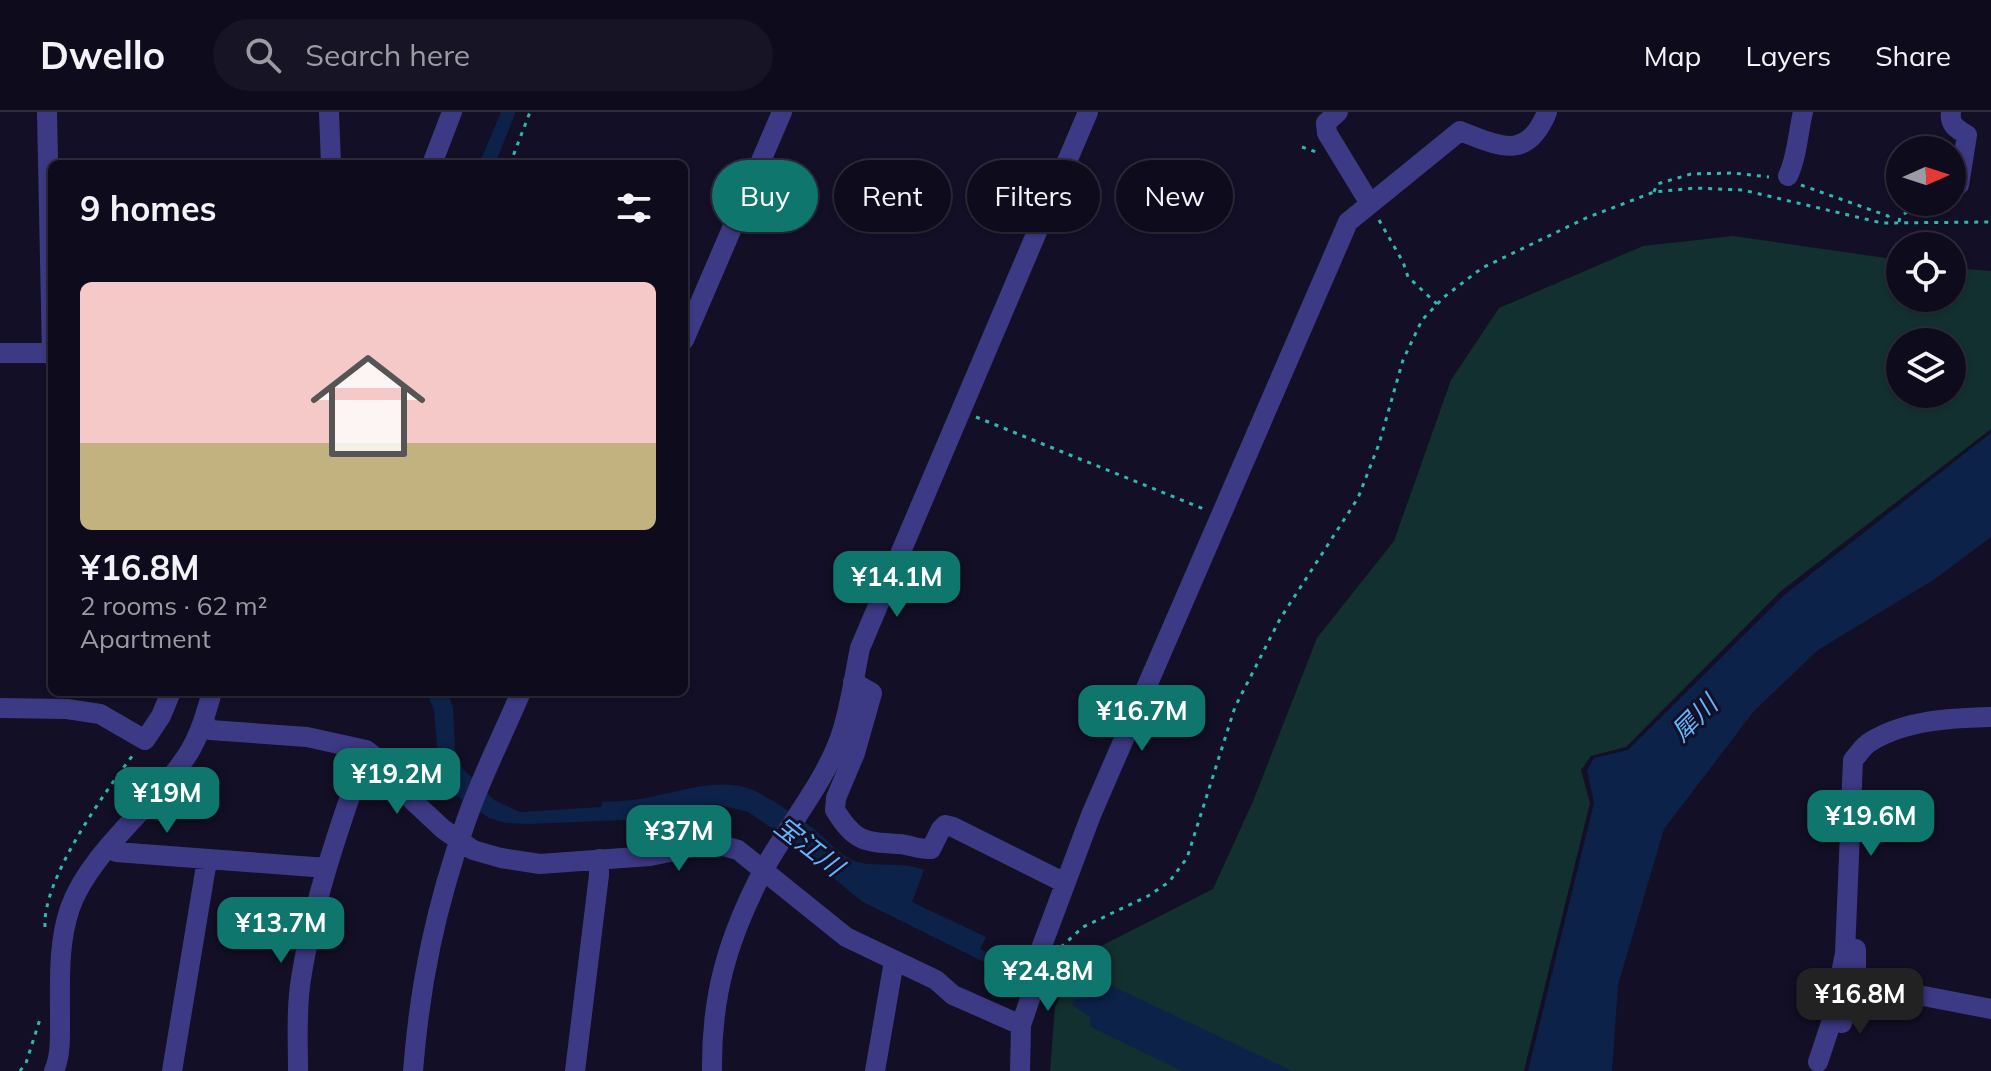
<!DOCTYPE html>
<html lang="en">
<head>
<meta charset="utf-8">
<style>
	body { margin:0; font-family:Mulish,"Noto Sans JP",sans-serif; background:#171425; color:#f1f3f6; height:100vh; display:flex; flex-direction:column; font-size:30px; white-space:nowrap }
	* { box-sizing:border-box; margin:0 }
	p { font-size:26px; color:#9b9ba3 }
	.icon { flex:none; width:44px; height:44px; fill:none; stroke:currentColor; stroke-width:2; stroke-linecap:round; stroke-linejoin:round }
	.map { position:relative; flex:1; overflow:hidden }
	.side { position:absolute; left:48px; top:48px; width:640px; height:536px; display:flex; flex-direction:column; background:#0e0b1c; border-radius:12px; box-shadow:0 2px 6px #0004,0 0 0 2px #2e2b3b }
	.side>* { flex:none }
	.hud { position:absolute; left:712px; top:48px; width:760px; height:72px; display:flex; gap:16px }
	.needle { width:52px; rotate:87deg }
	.tools { position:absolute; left:1886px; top:24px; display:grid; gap:16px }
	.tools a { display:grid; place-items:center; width:80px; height:80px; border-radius:50%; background:#0e0b1c; box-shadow:0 2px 6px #0004,0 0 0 2px #2e2b3b; font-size:40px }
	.price { position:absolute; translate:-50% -68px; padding:0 18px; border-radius:16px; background:#0f766e; color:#fff; font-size:26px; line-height:52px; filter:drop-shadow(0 2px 4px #0008) }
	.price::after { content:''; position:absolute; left:50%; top:48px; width:24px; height:18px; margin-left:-12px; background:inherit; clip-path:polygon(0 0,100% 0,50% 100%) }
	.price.on { background:#222; color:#fff }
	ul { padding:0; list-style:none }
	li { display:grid; align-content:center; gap:16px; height:424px; padding:0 32px }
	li+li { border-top:2px solid #2e2b3b }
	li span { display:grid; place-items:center; height:248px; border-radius:12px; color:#555 }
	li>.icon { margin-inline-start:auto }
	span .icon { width:144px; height:144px; fill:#fffc; stroke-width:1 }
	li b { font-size:34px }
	h2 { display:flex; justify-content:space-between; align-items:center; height:96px; padding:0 32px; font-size:34px }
	.pill { padding:0 28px; border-radius:36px; background:#0e0b1c; box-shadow:0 2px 6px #0004,0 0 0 2px #2e2b3b; font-size:28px; line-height:72px }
	.pill.on { background:#0f766e; color:#fff }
	header { display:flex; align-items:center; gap:48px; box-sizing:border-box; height:112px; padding:0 40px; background:#0e0b1c; border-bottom:2px solid #2e2b3b }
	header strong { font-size:38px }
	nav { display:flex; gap:44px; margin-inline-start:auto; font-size:28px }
	.search { width:560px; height:72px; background:#171425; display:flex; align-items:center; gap:20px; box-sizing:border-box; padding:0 28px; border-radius:44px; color:#9b9ba3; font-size:30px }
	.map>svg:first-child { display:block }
	.green { fill:#12302f; fill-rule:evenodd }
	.water { fill:#0c2248 }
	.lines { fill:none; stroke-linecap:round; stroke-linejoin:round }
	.path { stroke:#2fb8b0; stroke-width:3; stroke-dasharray:4 6; stroke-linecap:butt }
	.minor { stroke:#3d3a85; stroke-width:20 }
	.labels { text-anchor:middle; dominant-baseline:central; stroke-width:6; stroke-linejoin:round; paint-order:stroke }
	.water-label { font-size:26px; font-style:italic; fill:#62b6ff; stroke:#130f26 }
</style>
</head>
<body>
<header>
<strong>Dwello</strong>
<div class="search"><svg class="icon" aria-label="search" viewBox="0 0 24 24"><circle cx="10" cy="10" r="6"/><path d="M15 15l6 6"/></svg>Search here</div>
<nav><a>Map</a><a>Layers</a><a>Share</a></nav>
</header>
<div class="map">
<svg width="1991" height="959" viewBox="0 0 1991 959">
	<rect width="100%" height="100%" fill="#130f26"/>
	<path class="green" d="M1733 124 1900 148V186H1952V156L1991 159V317L1781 479 1626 635 1591 644 1581 658 1590 691 1524 959H1050L1055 895 1073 860 1101 834 1213 777 1254 687 1317 526 1394 429 1451 268 1499 196 1643 134ZM1900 230H1952V282H1900Z"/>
	<path class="water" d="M501 0H515V2L495 52H479Z
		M1991 321V425L1935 467 1818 538 1754 599 1664 717 1618 873 1612 959H1528L1594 691 1587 658 1594 646 1628 638 1783 484Z
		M426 580H448L453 597 455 637 461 655 494 688 520 700 601 695 602 690C614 689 627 689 639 687 680 681 724 660 763 683 780 693 798 705 814 717 827 727 837 741 852 748 874 757 899 748 924 758L912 790 986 825 980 837 1010 851 1006 861 863 790 837 769 813 744 748 700 716 692 648 707 529 712 506 711 489 706 454 682 439 656 434 598Z
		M1084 871 1103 877 1110 873 1292 959H1182L1091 915 1090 905 1072 893Z"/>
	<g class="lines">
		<path class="path" d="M1302 35 1319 41
			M510 52 530 0
			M1801 73 1888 104 1891 111
			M1654 80 1657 72 1691 62 1733 61 1769 65
			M1379 108 1403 150 1408 165 1437 192
			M1899 110 1900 105 1921 90
			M976 305 1206 398
			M45 815C42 768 104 681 133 643
			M1061 835 1083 815 1148 784 1169 770 1187 746 1235 595 1280 507 1358 386 1379 332 1403 248 1422 208 1444 185 1482 156 1586 106 1654 80 1695 76 1743 78 1882 111 1991 110
			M20 959 26 951 41 904"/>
		<path class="minor" d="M47 0 52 244
			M329 0 331 52
			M1338 0 1326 11 1327 21 1369 90
			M1951 0C1949 13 1957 17 1967 23L1959 73
			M432 52 452 0
			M1788 64C1797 45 1798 21 1803 0
			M684 228 782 0
			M0 241H52
			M853 570 872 581 855 641 836 686 835 698C855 730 864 730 899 732 911 733 920 738 931 737L941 717 945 713 953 715 1065 771
			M0 596 67 597 100 602 145 628 161 604 171 580
			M204 609 210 618 307 625 366 638 393 659 413 689 443 717 473 738 501 746 540 752 650 744 713 731 738 738 846 825 936 868 953 883 1021 913
			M110 734 116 740 327 756
			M1856 871 1991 897
			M1842 911 1856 871V837
			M1818 950 1832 908 1845 841 1853 648C1858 643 1863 634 1870 630 1905 608 1951 606 1991 605
			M54 959C61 944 60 922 60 905 60 869 58 831 70 796 90 739 156 692 188 642 200 623 206 601 212 580
			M172 959 207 748
			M298 959C298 929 296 897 301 867 313 789 340 713 366 638
			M413 959C420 870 436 794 466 709 481 665 503 623 521 580
			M575 959 599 763V747
			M712 959C711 883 728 826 763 759 786 716 823 673 840 626 850 598 854 565 860 536L1088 0
			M875 959 894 849
			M1020 959 1021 913 1034 875V855L1091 703 1348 110 1460 19C1499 34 1527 50 1547 0"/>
	</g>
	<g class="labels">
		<g class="water-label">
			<text transform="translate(1694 606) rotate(-45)">犀川</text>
			<text transform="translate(809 734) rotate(38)">宝江川</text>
		</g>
	</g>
</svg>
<div class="tools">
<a><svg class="needle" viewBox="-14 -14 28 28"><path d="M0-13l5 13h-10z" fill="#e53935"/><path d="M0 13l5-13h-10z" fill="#9b9ba3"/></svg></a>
<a><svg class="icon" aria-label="locate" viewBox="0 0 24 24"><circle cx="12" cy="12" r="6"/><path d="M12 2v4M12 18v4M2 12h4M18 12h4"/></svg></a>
<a><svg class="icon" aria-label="layers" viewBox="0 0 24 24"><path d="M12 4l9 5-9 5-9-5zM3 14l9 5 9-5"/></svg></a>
</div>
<b class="price" style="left:897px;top:507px">¥14.1M</b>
<b class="price" style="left:1142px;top:641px">¥16.7M</b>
<b class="price" style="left:397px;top:704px">¥19.2M</b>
<b class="price" style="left:167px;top:723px">¥19M</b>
<b class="price" style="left:1871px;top:746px">¥19.6M</b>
<b class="price" style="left:679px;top:761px">¥37M</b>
<b class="price" style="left:281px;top:853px">¥13.7M</b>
<b class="price" style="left:1048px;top:901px">¥24.8M</b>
<b class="price on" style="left:1860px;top:924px">¥16.8M</b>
<div class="hud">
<a class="pill on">Buy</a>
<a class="pill">Rent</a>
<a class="pill">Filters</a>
<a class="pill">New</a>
</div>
<section class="side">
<h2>9 homes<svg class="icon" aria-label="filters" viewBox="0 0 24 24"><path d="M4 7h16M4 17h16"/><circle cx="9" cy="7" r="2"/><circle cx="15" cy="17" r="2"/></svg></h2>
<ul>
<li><span style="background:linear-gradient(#f6c9c9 65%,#c2b280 0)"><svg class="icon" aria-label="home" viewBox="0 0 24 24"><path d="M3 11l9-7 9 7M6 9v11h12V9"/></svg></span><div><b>¥16.8M</b><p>2 rooms · 62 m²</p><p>Apartment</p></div></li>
</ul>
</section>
</div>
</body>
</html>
